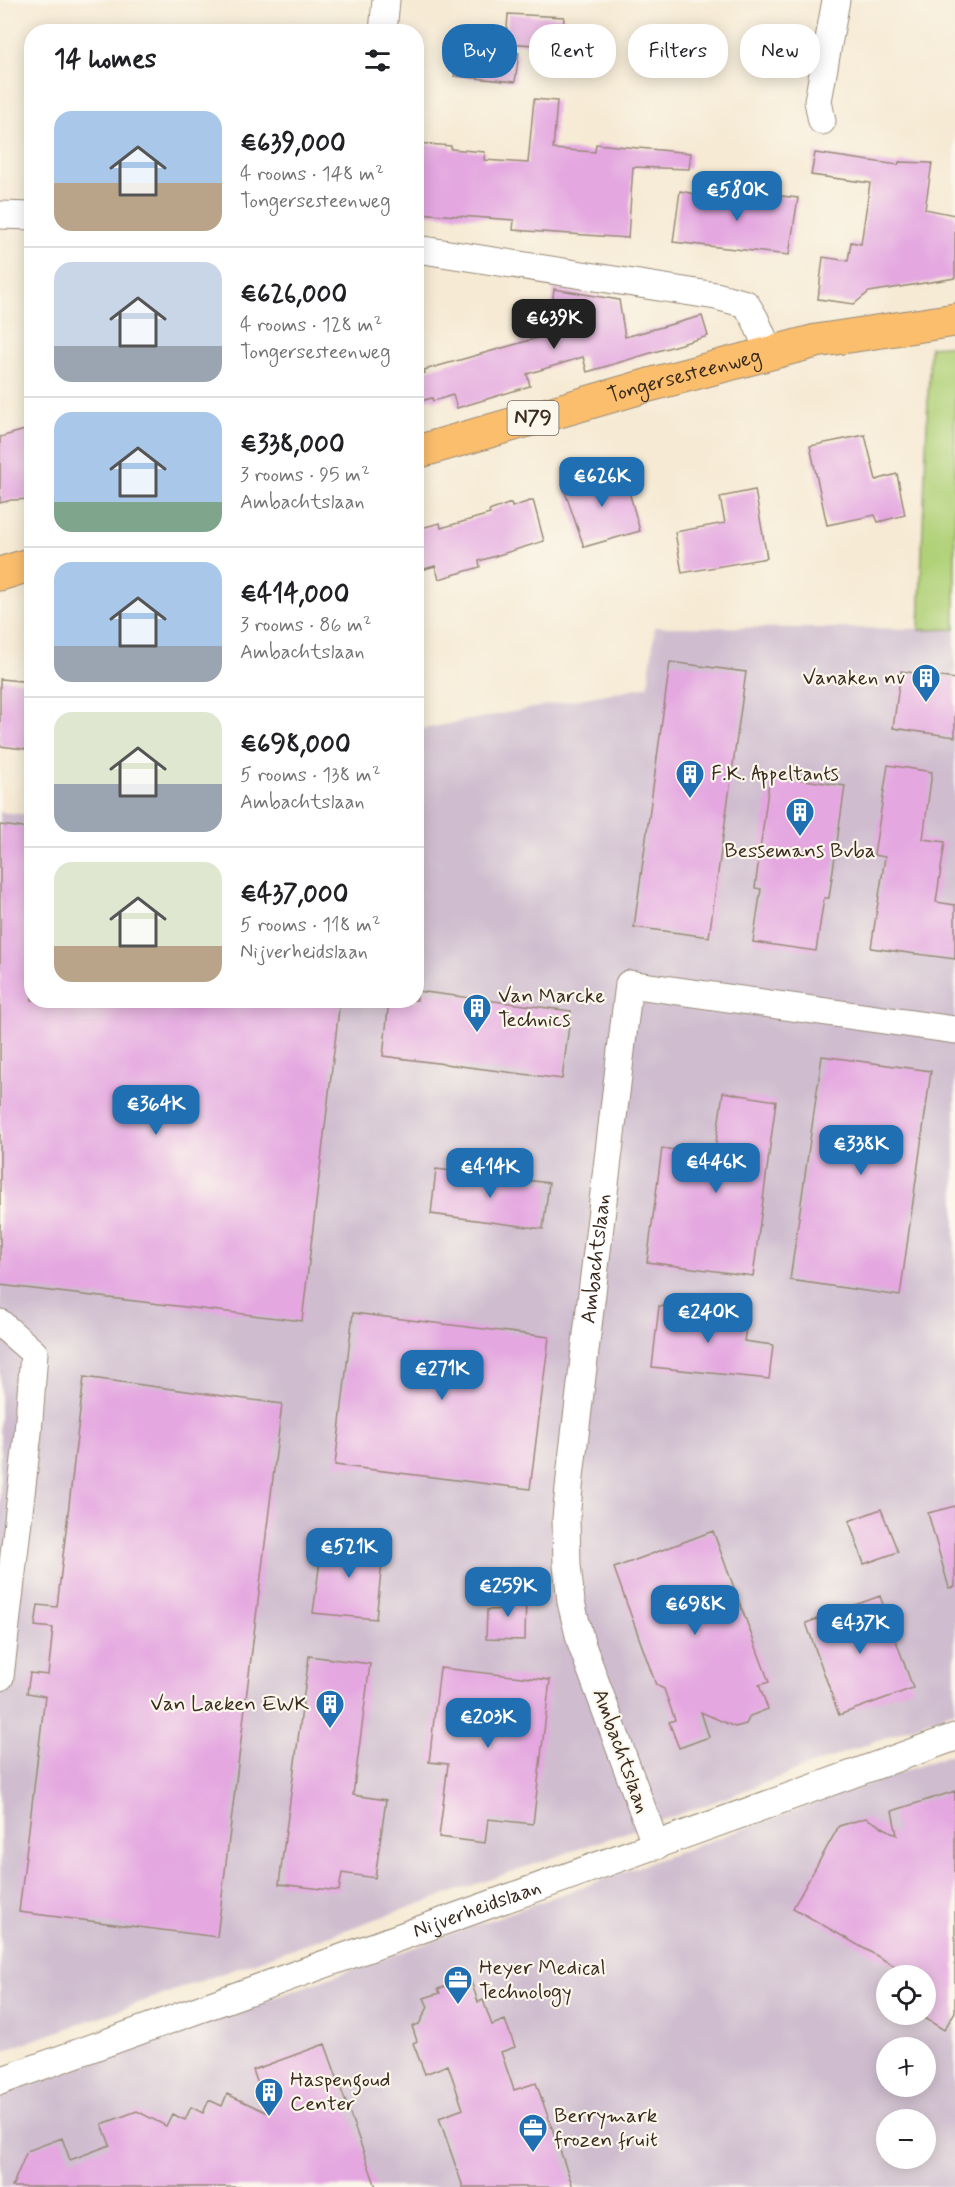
<!DOCTYPE html>
<html lang="en">
<head>
<meta charset="utf-8">
<style>
	body { margin:0; font-family:Mynerve,sans-serif; background:#f6f6f6; color:#202124; height:100vh; display:flex; flex-direction:column; font-size:22px; white-space:nowrap }
	* { box-sizing:border-box; margin:0 }
	p { font-size:20px; color:#757577 }
	.icon { flex:none; width:33px; height:33px; fill:none; stroke:currentColor; stroke-width:2; stroke-linecap:round; stroke-linejoin:round }
	.map { position:relative; flex:1; overflow:hidden }
	.details { position:absolute; left:24px; top:24px; width:400px; height:984px; display:flex; flex-direction:column; background:#fff; border-radius:24px; box-shadow:0 3px 15px #0003 }
	.details>* { flex:none }
	.top-card { position:absolute; left:442px; top:24px; width:422px; height:54px; display:flex; gap:12px }
	.buttons { position:absolute; left:876px; top:1965px; display:grid; gap:12px }
	.buttons a { display:grid; place-items:center; width:60px; height:60px; border-radius:50%; background:#fff; box-shadow:0 3px 15px #0003; font-size:30px }
	.price { position:absolute; translate:-50% -51px; padding:0 14px; border-radius:12px; background:#1f6fb2; color:#fff; font-size:20px; line-height:39px; filter:drop-shadow(0 2px 3px #0008) }
	.price::after { content:''; position:absolute; left:50%; top:36px; width:18px; height:14px; margin-left:-9px; background:inherit; clip-path:polygon(0 0,100% 0,50% 100%) }
	.price.selected { background:#222; color:#fff }
	ul { padding:0; list-style:none }
	li { display:flex; align-items:center; gap:18px; height:150px; padding:0 30px }
	li+li { border-top:2px solid #e0e0e0 }
	li span { display:grid; place-items:center; flex:none; width:168px; height:120px; border-radius:18px; color:#555 }
	li>.icon { margin-inline-start:auto }
	span .icon { width:72px; height:72px; fill:#fffc; stroke-width:1 }
	li b { font-size:26px }
	h2 { display:flex; justify-content:space-between; align-items:center; height:72px; padding:0 30px; font-size:26px }
	.chip { padding:0 21px; border-radius:24px; background:#fff; box-shadow:0 3px 15px #0003; font-size:21px; line-height:54px }
	.chip.selected { background:#1f6fb2; color:#fff }
	.map>svg:first-child { display:block }
	.industrial { fill:#cfbdcf; fill-rule:evenodd }
	.green { fill:#b1d178; stroke:#767e4b; stroke-width:1.5 }
	.building { fill:#e4a7e0 }
	.lines { fill:none; stroke-linecap:round; stroke-linejoin:round }
	.minor-casing { stroke:#988a79; stroke-width:29 }
	.major-casing { stroke:#988a79; stroke-width:35 }
	.minor { stroke:#fff; stroke-width:27 }
	.major { stroke:#fabe6d; stroke-width:33 }
	.labels { text-anchor:middle; dominant-baseline:central; stroke-width:4.5; stroke-linejoin:round; paint-order:stroke }
	.shield { fill:#fbf7ec; stroke:#75685c; stroke-width:1.5 }
	.shield-label { font-size:20px; font-weight:bold; fill:#3b2a1e }
	.street-label { font-size:21px; fill:#3b2a1e; stroke:#fbf7ec }
	.poi-label { font-size:21px; fill:#3b2a1e; stroke:#fbf7ec; text-anchor:start }
</style>
</head>
<body>
<div class="map">
<svg width="955" height="2187" viewBox="0 0 955 2187">
	<rect width="100%" height="100%" fill="#fbf7ec"/>
	<filter id="ink" filterUnits="userSpaceOnUse"><feTurbulence type="fractalNoise" baseFrequency=".0167" numOctaves="2"/><feDisplacementMap in="SourceGraphic" scale="12" xChannelSelector="R" yChannelSelector="G"/><feConvolveMatrix kernelMatrix="1 2 1 2 8 2 1 2 1" color-interpolation-filters="sRGB"/></filter>
	<filter id="wash" filterUnits="userSpaceOnUse"><feTurbulence type="fractalNoise" baseFrequency=".008" numOctaves="4" result="noise"/><feDisplacementMap in="SourceGraphic" scale="24" xChannelSelector="R" yChannelSelector="G"/><feGaussianBlur stdDeviation="1.35" result="paint"/><feColorMatrix in="noise" values="0 0 0 0 0 0 0 0 0 0 0 0 0 0 0 0 0 1.4 0 .05"/><feComposite in="paint" operator="in"/></filter>
	<g filter="url(#wash)">
		<rect width="100%" height="100%" fill="#f6ead4"/>
		<path class="industrial" d="M655 627 955 629V1711L708 1804 390 1914 0 2052V812L31 815 32 1000H417V730L648 686Z
			M955 1753V2187H0V2096ZM886 1976H926V2014H886ZM886 2048H926V2086H886ZM886 2120H926V2158H886Z"/>
		<path class="green" d="M955 345V629L919 630 930 347Z"/>
		<g id="blocks">
			<path class="building" d="M508 14 564 17 562 47 506 43Z
				M458 46 519 53 515 82 454 76Z
				M534 99 557 101 553 149 595 152 596 144 691 153 689 169 633 167 628 238 513 230 514 220 417 213V143L451 146V149L485 152 484 160 528 163Z
				M815 153 898 165 899 162 932 163 925 209 955 215V278L869 292 854 304 818 299 823 257 848 261 851 242 861 244 870 183 811 175Z
				M680 191 732 201V197L748 199 749 192 798 198 789 255 673 242Z
				M554 289 619 300 625 337 702 316 708 336 587 372 583 357 527 374 530 386 457 408 453 395 433 401 432 398 417 402V376L425 373 424 370 545 336 542 323 550 321Z
				M32 428V499L11 500 0 503V437Z
				M865 435 876 480 897 474 905 515 878 522 875 515 827 525 810 446Z
				M623 470 640 531 584 547 564 489 566 488V486Z
				M755 490 767 558 682 573 675 532 725 523 720 497Z
				M533 500 544 541 479 561 480 567 439 579 435 566 421 570 417 556V529L440 523 441 528 490 514 489 511 511 503 512 507Z
				M670 662 746 672 709 937 634 927Z
				M901 671 955 679V737L893 728Z
				M0 679 32 682V750L0 746Z
				M888 765 932 772 923 839 945 842 936 902 955 905V959L871 948 885 857 874 855Z
				M770 775 845 786 829 898H824L816 951 753 942 761 889 755 888Z
				M0 825 32 829V1000H340L302 1321 0 1285Z
				M417 991 571 1011 562 1079 383 1056 389 1000H417Z
				M822 1056 931 1071 900 1296 790 1280Z
				M723 1092 776 1101 753 1276 647 1262 662 1148 714 1156Z
				M436 1169 549 1183 543 1229 431 1214Z
				M659 1306 748 1316 744 1341 773 1345 769 1379 652 1367Z
				M353 1313 549 1337 530 1489 335 1465Z
				M84 1377 282 1404 217 1937 19 1912 45 1696 27 1693 30 1673 48 1675 53 1628 35 1626 38 1605 57 1607Z
				M955 1506V1587L949 1588 928 1513Z
				M881 1509 898 1552 864 1564 849 1521Z
				M713 1531 769 1682 759 1685 768 1709 750 1716 746 1724 735 1727 701 1712 709 1737 679 1748 669 1722 675 1720 664 1689 656 1685 614 1568Z
				M323 1538 384 1545 376 1619 313 1613Z
				M506 1590H526L525 1640 486 1639 487 1610 506 1609Z
				M880 1596 913 1688 839 1715 806 1623Z
				M309 1656 370 1664 353 1795 386 1800 375 1878 342 1873 339 1891 279 1884Z
				M440 1668 550 1680 533 1824 488 1819 485 1843 439 1837 448 1764 429 1762Z
				M955 1791V2012L944 2030 926 2019V1976H912L793 1908 839 1826 866 1818 897 1835 892 1811Z
				M470 1978 478 2002 483 2000 492 2025 505 2020 515 2047 501 2052 514 2090 536 2083 573 2187H463L439 2118 463 2109 448 2065 425 2074 413 2043 417 2041 412 2026 419 2024 428 2007 424 1998 440 1993 438 1989Z
				M325 2044 376 2187H12L27 2151 62 2138 70 2160 110 2145 102 2124 137 2111 166 2126 172 2114 185 2120 191 2107 203 2113 209 2100 222 2106 227 2094 268 2113 253 2070Z"/>
		</g>
	</g>
	<g filter="url(#ink)">
		<use href="#blocks" fill-opacity="0" stroke="#988a79" stroke-width="1.5"/>
		<g class="lines">
			<g class="minor-casing">
				<g id="minor">
					<path d="M383 32 386 0"/>
					<path d="M822 121 818 101 836 0"/>
					<path d="M0 215 32 216"/>
					<path d="M417 249 716 296 746 304 755 319 770 354"/>
					<path d="M0 1323 34 1353 28 1433 0 1677"/>
					<path id="s1" d="M656 1846 581 1643 571 1602 567 1565 566 1518 571 1468 629 984 955 1030"/>
					<path id="s2" d="M0 2081 955 1737"/>
				</g>
			</g>
			<g class="major-casing">
				<g id="major">
					<path id="s3" d="M417 452 649 385 816 341 955 320"/>
					<path d="M0 574 32 564"/>
				</g>
			</g>
			<use href="#minor" class="minor"/>
			<use href="#major" class="major"/>
		</g>
	</g>
	<defs>
		<g id="building-pin" transform="scale(1.5)"><path d="M0 17L-7.5 6A9.5 9.5 0 1 1 7.5 6Z" fill="#1f6fb2" stroke="#fbf7ec"/><path d="M-4-6H4V6H1V3H-1V6H-4ZM-2.5-4.3h1.7v1.8h-1.7ZM.8-4.3h1.7v1.8H.8ZM-2.5-1h1.7V.8h-1.7ZM.8-1h1.7V.8H.8Z" fill="#fff"/></g>
		<g id="office-pin" transform="scale(1.5)"><path d="M0 17L-7.5 6A9.5 9.5 0 1 1 7.5 6Z" fill="#1f6fb2" stroke="#fbf7ec"/><path d="M-6-3h4V-5.5h4V-3h4V5H-6ZM-1-4.5V-3h2v-1.5ZM-6 0V1H6V0Z" fill="#fff"/></g>
	</defs>
	<g fill-rule="evenodd">
		<use href="#building-pin" x="926" y="678"/>
		<use href="#building-pin" x="690" y="774"/>
		<use href="#building-pin" x="800" y="812"/>
		<use href="#building-pin" x="477" y="1008"/>
		<use href="#building-pin" x="330" y="1704"/>
		<use href="#office-pin" x="458" y="1980"/>
		<use href="#building-pin" x="269" y="2092"/>
		<use href="#office-pin" x="533" y="2128"/>
	</g>
	<g class="labels">
		<rect class="shield" x="507.5" y="401" width="51" height="34" rx="4.5"/>
		<g class="shield-label">
			<text x="533" y="418">N79</text>
		</g>
		<g class="street-label">
			<text stroke="none"><textPath href="#s3" startOffset="278">Tongersesteenweg</textPath></text>
			<text stroke="none"><textPath href="#s1" startOffset="604">Ambachtslaan</textPath></text>
			<text transform="translate(621 1751) rotate(70)">Ambachtslaan</text>
			<text stroke="none"><textPath href="#s2" startOffset="507">Nijverheidslaan</textPath></text>
		</g>
		<g class="poi-label">
			<text x="905" y="678" text-anchor="end">Vanaken nv</text>
			<text x="711" y="774">F.K. Appeltants</text>
			<text x="800" y="851" text-anchor="middle">Bessemans Bvba</text>
			<text x="498" y="996">Van Marcke<tspan x="498" dy="24">Technics</tspan></text>
			<text x="309" y="1704" text-anchor="end">Van Laeken EWK</text>
			<text x="479" y="1968">Heyer Medical<tspan x="479" dy="24">Technology</tspan></text>
			<text x="290" y="2080">Haspengoud<tspan x="290" dy="24">Center</tspan></text>
			<text x="554" y="2116">Berrymark<tspan x="554" dy="24">frozen fruit</tspan></text>
		</g>
	</g>
</svg>
<div class="buttons">
<a><svg class="icon" aria-label="locate" viewBox="0 0 24 24"><circle cx="12" cy="12" r="6"/><path d="M12 2v4M12 18v4M2 12h4M18 12h4"/></svg></a>
<a>+</a>
<a>−</a>
</div>
<b class="price" style="left:737px;top:222px">€580K</b>
<b class="price selected" style="left:554px;top:350px">€639K</b>
<b class="price" style="left:602px;top:508px">€626K</b>
<b class="price" style="left:156px;top:1136px">€364K</b>
<b class="price" style="left:861px;top:1176px">€338K</b>
<b class="price" style="left:716px;top:1194px">€446K</b>
<b class="price" style="left:490px;top:1199px">€414K</b>
<b class="price" style="left:708px;top:1344px">€240K</b>
<b class="price" style="left:442px;top:1401px">€271K</b>
<b class="price" style="left:349px;top:1579px">€521K</b>
<b class="price" style="left:508px;top:1618px">€259K</b>
<b class="price" style="left:695px;top:1636px">€698K</b>
<b class="price" style="left:860px;top:1655px">€437K</b>
<b class="price" style="left:488px;top:1749px">€203K</b>
<div class="top-card">
<a class="chip selected">Buy</a>
<a class="chip">Rent</a>
<a class="chip">Filters</a>
<a class="chip">New</a>
</div>
<section class="details">
<h2>14 homes<svg class="icon" aria-label="filters" viewBox="0 0 24 24"><path d="M4 7h16M4 17h16"/><circle cx="9" cy="7" r="2"/><circle cx="15" cy="17" r="2"/></svg></h2>
<ul>
<li><span style="background:linear-gradient(#a9c7e8 60%,#b9a48a 0)"><svg class="icon" aria-label="home" viewBox="0 0 24 24"><path d="M3 11l9-7 9 7M6 9v11h12V9"/></svg></span><div><b>€639,000</b><p>4 rooms · 148 m²</p><p>Tongersesteenweg</p></div></li>
<li><span style="background:linear-gradient(#c9d6e8 70%,#9aa5b1 0)"><svg class="icon" aria-label="home" viewBox="0 0 24 24"><path d="M3 11l9-7 9 7M6 9v11h12V9"/></svg></span><div><b>€626,000</b><p>4 rooms · 128 m²</p><p>Tongersesteenweg</p></div></li>
<li><span style="background:linear-gradient(#a9c7e8 75%,#7fa58c 0)"><svg class="icon" aria-label="home" viewBox="0 0 24 24"><path d="M3 11l9-7 9 7M6 9v11h12V9"/></svg></span><div><b>€338,000</b><p>3 rooms · 95 m²</p><p>Ambachtslaan</p></div></li>
<li><span style="background:linear-gradient(#a9c7e8 70%,#9aa5b1 0)"><svg class="icon" aria-label="home" viewBox="0 0 24 24"><path d="M3 11l9-7 9 7M6 9v11h12V9"/></svg></span><div><b>€414,000</b><p>3 rooms · 86 m²</p><p>Ambachtslaan</p></div></li>
<li><span style="background:linear-gradient(#dfe7d0 60%,#9aa5b1 0)"><svg class="icon" aria-label="home" viewBox="0 0 24 24"><path d="M3 11l9-7 9 7M6 9v11h12V9"/></svg></span><div><b>€698,000</b><p>5 rooms · 138 m²</p><p>Ambachtslaan</p></div></li>
<li><span style="background:linear-gradient(#dfe7d0 70%,#b9a48a 0)"><svg class="icon" aria-label="home" viewBox="0 0 24 24"><path d="M3 11l9-7 9 7M6 9v11h12V9"/></svg></span><div><b>€437,000</b><p>5 rooms · 118 m²</p><p>Nijverheidslaan</p></div></li>
</ul>
</section>
</div>
</body>
</html>
